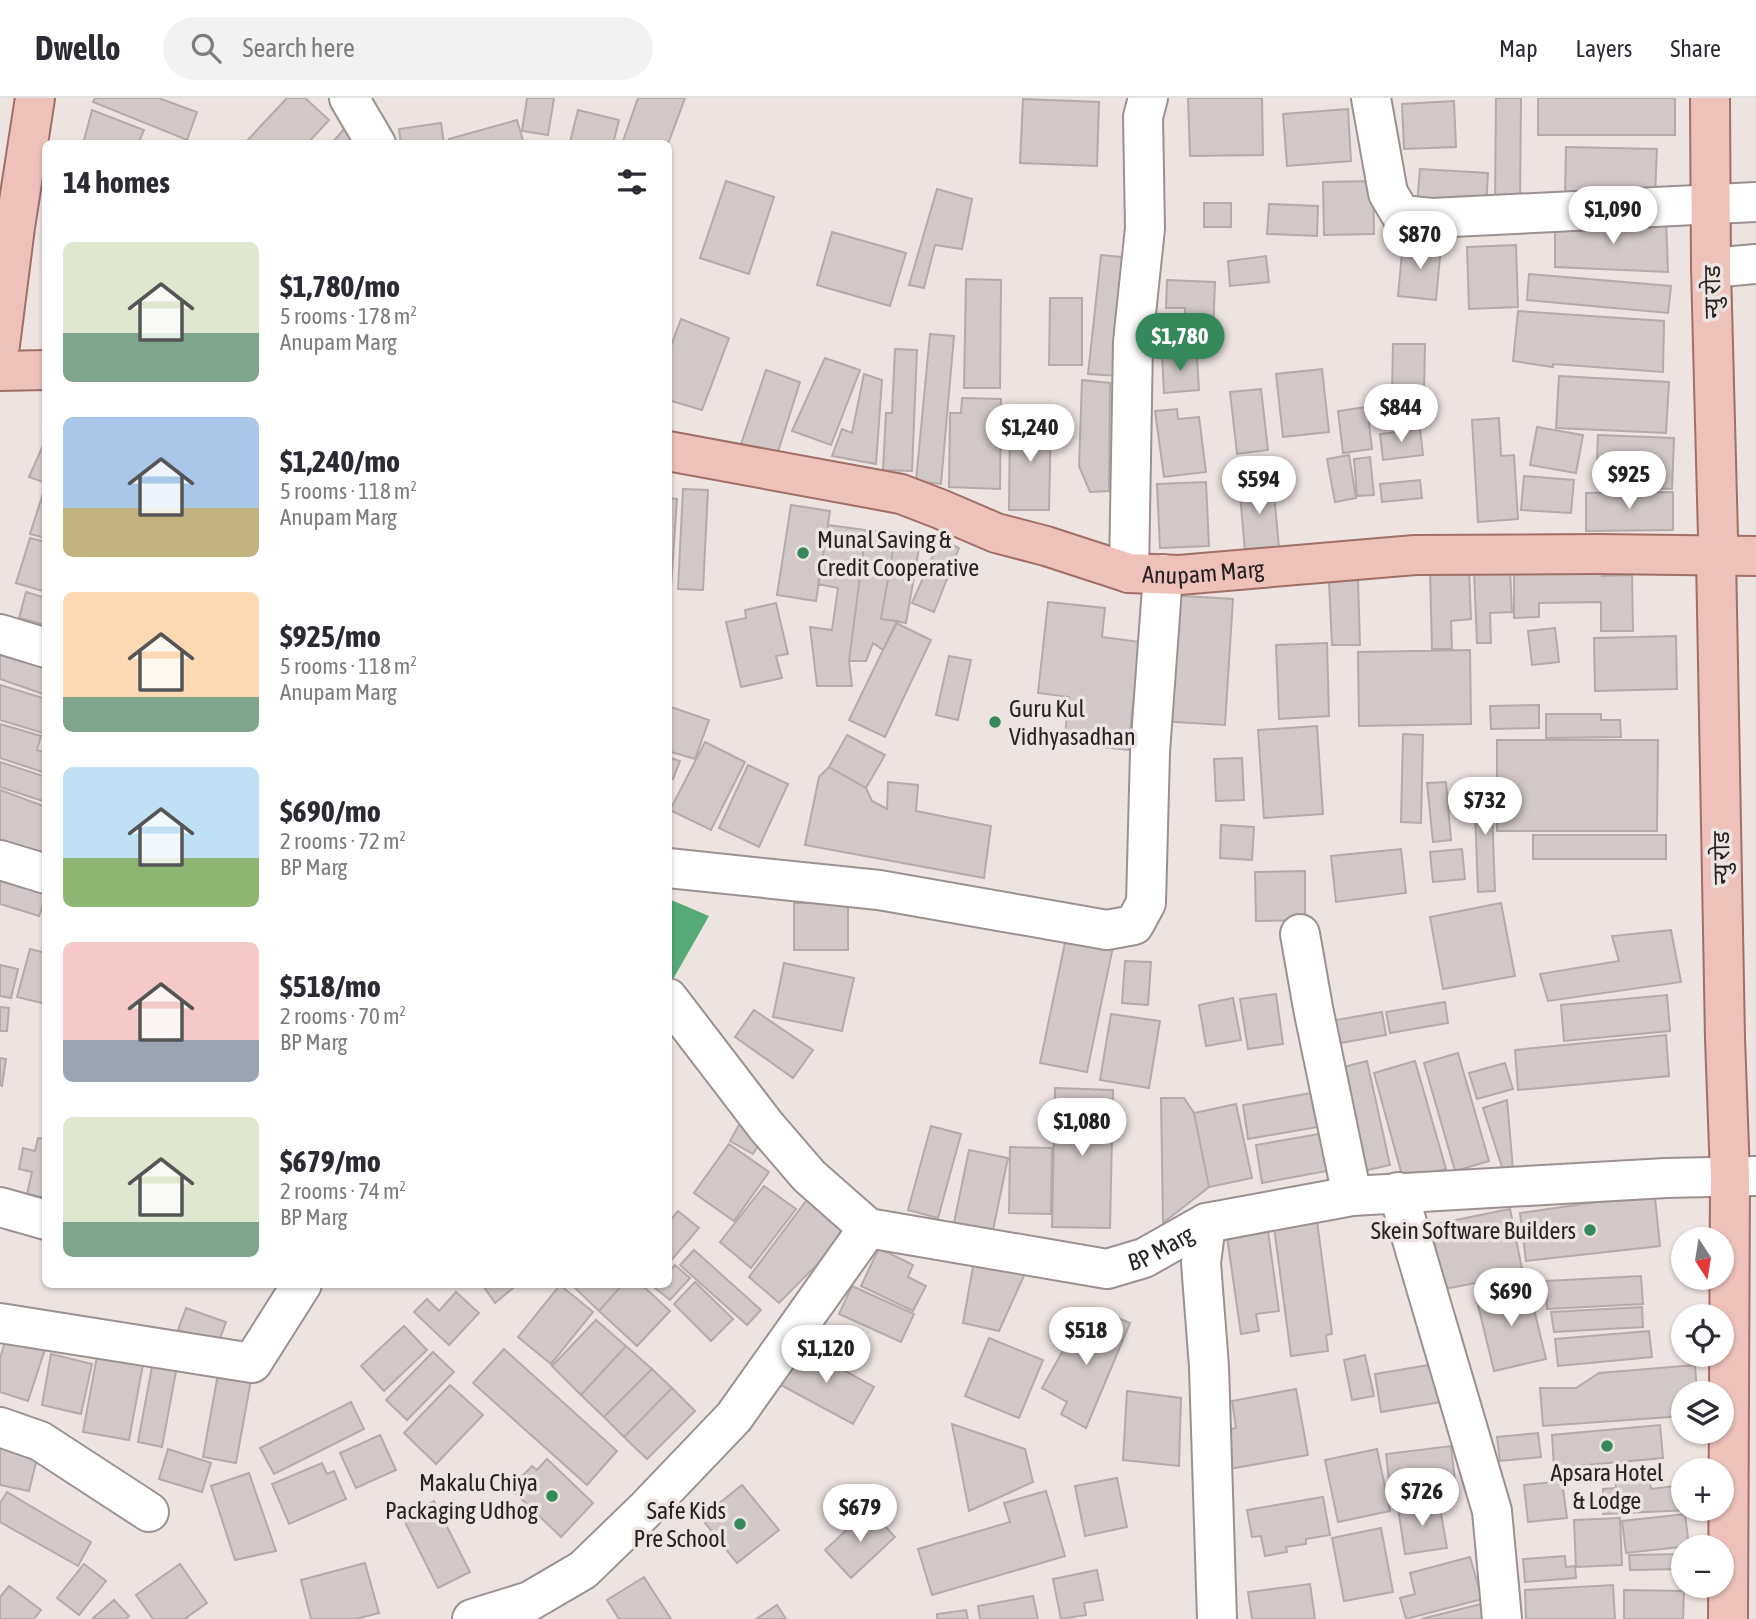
<!DOCTYPE html>
<html lang="en">
<head>
<meta charset="utf-8">
<style>
	body { margin:0; font-family:"Asap Condensed","Noto Sans Devanagari",sans-serif; background:#f2f2f3; color:#2b2b33; height:100vh; display:flex; flex-direction:column; font-size:26px; white-space:nowrap }
	* { box-sizing:border-box; margin:0 }
	p { font-size:23px; color:#7c7c81 }
	.icon { flex:none; width:38px; height:38px; fill:none; stroke:currentColor; stroke-width:2; stroke-linecap:round; stroke-linejoin:round }
	.map { position:relative; flex:1; overflow:hidden }
	.drawer { position:absolute; left:42px; top:42px; width:630px; height:1148px; display:flex; flex-direction:column; background:#fff; border-radius:10px; box-shadow:0 2px 5px #0004 }
	.drawer>* { flex:none }
	.needle { width:46px; rotate:168deg }
	.buttons { position:absolute; left:1671px; top:1129px; display:grid; gap:14px }
	.buttons a { display:grid; place-items:center; width:63px; height:63px; border-radius:50%; background:#fff; box-shadow:0 2px 5px #0004; font-size:35px }
	.price { position:absolute; translate:-50% -60px; padding:0 16px; border-radius:24px; background:#fff; color:#222; font-size:23px; line-height:46px; filter:drop-shadow(0 2px 4px #0008) }
	.price::after { content:''; position:absolute; left:50%; top:42px; width:21px; height:16px; margin-left:-10px; background:inherit; clip-path:polygon(0 0,100% 0,50% 100%) }
	.price.on { background:#35885a; color:#fff }
	ul { padding:0; list-style:none }
	li { display:flex; align-items:center; gap:21px; height:175px; padding:0 21px }
	li span { display:grid; place-items:center; flex:none; width:196px; height:140px; border-radius:10px; color:#555 }
	li>.icon { margin-inline-start:auto }
	span .icon { width:84px; height:84px; fill:#fffc; stroke-width:1 }
	li b { font-size:30px }
	h2 { display:flex; justify-content:space-between; align-items:center; height:84px; padding:0 21px; font-size:30px }
	header { display:flex; align-items:center; gap:42px; box-sizing:border-box; height:98px; padding:0 35px; background:#fff; border-bottom:2px solid #e1e1e2 }
	header strong { font-size:33px }
	nav { display:flex; gap:38px; margin-inline-start:auto; font-size:24px }
	.search { width:490px; height:63px; background:#f2f2f3; display:flex; align-items:center; gap:18px; box-sizing:border-box; padding:0 24px; border-radius:38px; color:#7c7c81; font-size:26px }
	.map>svg:first-child { display:block }
	.water { fill:#56aa78 }
	.building { fill:#d2c8c7; stroke:#b4aaa9; stroke-width:2 }
	.lines { fill:none; stroke-linecap:round; stroke-linejoin:round }
	.minor-casing { stroke:#9b9190; stroke-width:42 }
	.major-casing { stroke:#a16e68; stroke-width:42 }
	.minor { stroke:#fff; stroke-width:38 }
	.major { stroke:#eec1bb; stroke-width:38 }
	.poi-dot { fill:#35885a; stroke:#ede3e1; stroke-width:2.5 }
	.labels { text-anchor:middle; dominant-baseline:central; stroke-width:7; stroke-linejoin:round; paint-order:stroke }
	.street-label { font-size:24px; fill:#272323; stroke:#ede3e1 }
	.poi-label { font-size:24px; fill:#272323; stroke:#ede3e1; text-anchor:end }
</style>
</head>
<body>
<header>
<strong>Dwello</strong>
<div class="search"><svg class="icon" aria-label="search" viewBox="0 0 24 24"><circle cx="10" cy="10" r="6"/><path d="M15 15l6 6"/></svg>Search here</div>
<nav><a>Map</a><a>Layers</a><a>Share</a></nav>
</header>
<div class="map">
<svg width="1756" height="1521" viewBox="0 0 1756 1521">
	<rect width="100%" height="100%" fill="#ede3e1"/>
	<path class="water" d="M669 801 709 818 672 883 669 879Z"/>
	<path class="building" d="M95 0H161V1L197 14 187 42 93 4Z
		M287 0H305L329 22 307 46H244Z
		M527 0H554L548 37 522 33Z
		M638 0H685L668 46H622Z
		M1188 0H1262L1263 57 1190 58Z
		M1496 0H1521L1520 105H1495Z
		M1538 0H1675V37H1538Z
		M1023 1 1099 4 1097 68 1020 65Z
		M1454 3 1456 49 1404 51 1402 6Z
		M1348 11 1351 63 1287 68 1283 16Z
		M92 12 144 32 138 46H83Z
		M578 12 619 22 613 46 570 44Z
		M517 22 524 46H450L449 41Z
		M441 25 444 46H401L399 31Z
		M346 29 365 46H331Z
		M1566 49 1657 51 1655 97 1565 99Z
		M1420 71 1488 75 1486 110 1417 106Z
		M726 83 774 99 749 176 700 160Z
		M1373 83 1374 136 1324 137 1323 84Z
		M937 91 972 101 962 151 935 147 924 190 909 187Z
		M1204 105H1231V129H1204Z
		M1269 106 1318 108 1317 138 1267 136Z
		M1666 122 1668 174 1555 169V127Z
		M832 134 906 155 890 208 817 187Z
		M1403 144 1441 148 1436 202 1398 198Z
		M1516 147 1518 209 1469 211 1467 149Z
		M1101 157 1131 160 1119 278 1088 276Z
		M1266 158 1269 184 1230 188 1228 163Z
		M1529 176 1671 188 1668 215 1527 202Z
		M966 181 1001 182 1000 290H964Z
		M1167 182 1215 184 1213 237 1184 236 1185 210H1166Z
		M1050 200H1082V267H1049Z
		M1518 213 1664 223 1663 274 1553 266V269L1513 263Z
		M681 221 729 240 702 312 668 302V256Z
		M930 236 954 238 941 386 916 383Z
		M1393 246H1425L1424 296H1392Z
		M895 251 917 252 912 373 883 372 886 315H892Z
		M1182 254 1183 260 1197 259 1199 292 1164 295 1162 256Z
		M825 260 860 272 831 347 792 333Z
		M1322 271 1329 334 1283 339 1276 276Z
		M766 272 800 284 776 360 740 349Z
		M864 276 882 282 876 366 832 358 842 331 852 335Z
		M1559 278 1669 284 1666 335 1556 330Z
		M1082 282 1110 285 1109 393 1090 394 1079 368Z
		M1261 291 1268 352 1237 356 1230 294Z
		M962 300 1001 301 1000 391 949 389 950 315H961Z
		M1367 309 1372 351 1343 355 1338 313Z
		M1177 311 1178 321 1199 319 1206 374 1164 379 1155 313Z
		M1010 320H1051L1049 412H1009Z
		M1499 320 1501 358 1514 357 1518 421 1478 424 1472 322Z
		M1537 329 1583 337 1576 375 1530 367Z
		M1420 331 1423 357 1383 362 1380 336Z
		M46 333V385L29 379 45 343Z
		M1598 337 1674 340 1672 391 1614 388 1615 364 1597 363Z
		M1349 357 1356 400 1335 404 1327 361Z
		M1370 359 1374 397 1357 398 1354 361Z
		M1524 378 1574 382 1571 415 1521 412Z
		M1420 382 1422 400 1382 404 1380 386Z
		M1273 383 1279 450 1245 453 1239 385Z
		M1206 384 1209 448 1160 450 1157 386Z
		M45 389H46V440L30 436Z
		M683 391 708 392 703 492 678 491Z
		M1673 394V432L1586 433V395Z
		M668 400 677 401 670 504 668 503Z
		M791 407 830 413 816 503 777 497Z
		M828 427 866 432 849 563 852 588H817L810 529 832 532 838 490 818 486Z
		M866 432 896 435 881 521 898 523 883 552 873 545 866 563H849Z
		M896 435 921 439 906 525 881 521Z
		M30 440 46 444V494L16 485Z
		M940 441 959 450 934 514 912 505Z
		M1510 471 1512 514 1490 515 1491 545H1477L1474 473Z
		M1469 472 1471 521 1451 523 1452 551H1432L1430 473Z
		M1602 472V478L1632 477 1633 533H1601V504L1539 505V519L1514 520V473Z
		M1358 482 1360 547H1332L1329 484Z
		M26 494 46 500V527L19 520Z
		M1168 497 1233 501 1225 627 1159 623Z
		M1048 504 1105 510 1102 539 1140 544 1128 652 1064 645 1069 599 1038 595Z
		M776 505 788 556 776 558 782 580 741 589 726 524 746 520 745 512Z
		M896 525 931 542 885 639 849 622Z
		M1555 530 1559 564 1532 567 1528 533Z
		M1676 538 1677 591 1595 593 1594 540Z
		M0 545 46 561V597L0 581Z
		M1327 545 1329 618 1279 621 1276 547Z
		M1470 552 1471 626 1359 628 1358 554Z
		M949 558 971 562 958 622 936 617Z
		M0 587 46 601V636L0 622Z
		M1539 607V630L1491 631 1490 608Z
		M668 608 709 622 695 661 668 653Z
		M1546 616H1601V622H1620L1621 639 1546 640Z
		M0 626 41 638 37 652 46 655V675L0 660Z
		M1317 628 1323 716 1264 720 1258 632Z
		M1403 636 1423 637 1421 725 1401 724Z
		M847 637 885 657 866 690 829 669Z
		M1497 642H1658L1657 733H1497Z
		M705 644 745 664 711 732 670 712Z
		M668 659 680 663 673 681 668 679Z
		M1242 660 1244 702 1216 703 1214 661Z
		M0 664 46 679V704L0 689Z
		M748 667 788 686 759 749 719 730Z
		M829 669 866 690 872 703 887 711 888 684 918 687 916 713 991 728 984 780 805 747 819 679Z
		M1446 684 1451 742 1433 744 1427 685Z
		M1491 684 1495 793 1478 794 1474 686Z
		M0 692 46 709V766L0 750Z
		M1221 727 1254 729 1252 762 1220 760Z
		M1533 737H1666V761H1533Z
		M1401 751 1406 795 1336 804 1331 758Z
		M1462 751 1465 781 1433 784 1430 754Z
		M0 769 46 783V798L39 818 0 806Z
		M1305 773V822L1256 823 1255 774Z
		M794 805H848V852H794Z
		M1501 805 1515 878 1443 891 1430 819Z
		M1671 832 1681 884 1548 903 1540 876 1619 863 1612 838Z
		M1067 835 1114 844 1087 974 1040 965Z
		M30 851 46 855V906L17 899Z
		M1125 863 1151 864 1148 907 1122 905Z
		M784 865 854 880 842 933 773 919Z
		M0 867 18 871 11 900 0 898Z
		M1276 896 1283 946 1248 951 1240 901Z
		M1667 897 1670 933 1564 943 1561 907Z
		M1233 900 1241 942 1206 948 1199 907Z
		M1445 904 1448 925 1390 935 1386 914Z
		M0 909 9 910 7 933H0Z
		M754 912 813 952 793 980 735 939Z
		M1382 914 1386 937 1329 947 1325 924Z
		M1111 916 1160 923 1149 990 1100 982Z
		M1666 937 1669 978 1518 992 1515 952Z
		M1458 955 1489 1063 1455 1073 1424 965Z
		M0 960 6 961 2 988 0 987Z
		M1367 963 1390 1067 1359 1074 1336 971Z
		M1415 963 1446 1071 1403 1081 1374 975Z
		M1505 965 1513 991 1477 1001 1469 975Z
		M1055 990 1113 992 1110 1130 1052 1129Z
		M1323 993 1329 1027 1248 1041 1243 1007Z
		M1161 1000H1184L1194 1015 1209 1089 1163 1125Z
		M1507 1002 1513 1071 1503 1072 1483 1010Z
		M1236 1006 1252 1080 1209 1089 1194 1015Z
		M741 1023 765 1036 753 1056 730 1043Z
		M931 1028 961 1036 938 1120 908 1112Z
		M1325 1035 1332 1072 1262 1085 1256 1047Z
		M38 1040 46 1041V1100L27 1096 32 1074 19 1071 23 1050 35 1053Z
		M729 1046 769 1074 734 1123 694 1095Z
		M1010 1049 1052 1050 1051 1116 1009 1115Z
		M969 1052 1008 1060 993 1132 954 1125Z
		M764 1088 796 1111 751 1170 720 1144Z
		M812 1095 850 1133 779 1205 749 1179Z
		M1655 1100 1660 1148 1526 1163 1520 1115 1597 1104Z
		M1510 1111 1523 1176 1444 1191 1431 1127Z
		M678 1113 699 1130 668 1166V1125Z
		M1317 1123 1332 1236 1326 1237 1328 1253 1291 1258 1274 1129Z
		M1267 1126 1279 1213 1256 1216 1259 1233 1241 1236 1226 1132Z
		M879 1150 913 1167 908 1179 926 1188 913 1213 861 1188Z
		M694 1152 761 1212 747 1227 680 1167Z
		M974 1163 1027 1171 999 1233 963 1225Z
		M675 1167 690 1180 670 1202 655 1190 658 1186H668V1175Z
		M1641 1178 1643 1206 1547 1211 1546 1183Z
		M695 1184 733 1221 711 1243 674 1206Z
		M482 1186H518L495 1205Z
		M571 1186H623L599 1213Z
		M623 1186H641L670 1213 637 1248 599 1213Z
		M1528 1186 1546 1261 1494 1273 1476 1199Z
		M560 1187 593 1214 551 1266 518 1239Z
		M852 1188 914 1216 901 1244 839 1216Z
		M456 1194 479 1215 449 1247 414 1214 427 1201 439 1213Z
		M1642 1209 1643 1229 1554 1234 1551 1214Z
		M186 1210 226 1224 218 1246 178 1232Z
		M1099 1212 1130 1225 1086 1330 1061 1316 1067 1304 1042 1290 1074 1233 1088 1242Z
		M596 1222 626 1248 581 1297 552 1268Z
		M11 1226 49 1239 28 1303 0 1294V1260Z
		M404 1228 427 1252 384 1293 361 1268Z
		M1649 1233 1652 1259 1558 1268 1555 1241Z
		M989 1240 1043 1262 1019 1320 965 1298Z
		M626 1248 652 1271 604 1319 581 1297Z
		M800 1248 874 1289 853 1326 779 1286Z
		M504 1251 617 1353 587 1387 473 1285Z
		M98 1253 144 1261 129 1342 83 1334Z
		M433 1254 454 1274 407 1322 386 1302Z
		M51 1256 92 1266 81 1316 42 1307Z
		M1365 1257 1374 1298 1352 1302 1344 1262Z
		M153 1263 177 1268 162 1349 138 1344Z
		M1447 1264 1454 1302 1381 1314 1375 1276Z
		M1695 1267 1697 1295H1684V1318L1543 1328 1540 1290H1576L1599 1275Z
		M652 1271 672 1290 624 1339 604 1319Z
		M218 1276 251 1282 236 1365 203 1359Z
		M450 1287 483 1317 436 1366 404 1335Z
		M672 1290 695 1313 647 1361 624 1339Z
		M1296 1291 1308 1357 1229 1371 1222 1333 1236 1330 1232 1303Z
		M1127 1293 1181 1300 1179 1368 1123 1362Z
		M351 1304 364 1331 274 1376 260 1350Z
		M952 1326 1025 1351 1033 1384 969 1413Z
		M1660 1327 1663 1360 1554 1370 1552 1337Z
		M1538 1335 1541 1359 1500 1363 1497 1339Z
		M380 1337 396 1372 356 1390 340 1355Z
		M0 1339 40 1348 29 1393 0 1387Z
		M1451 1348 1457 1400 1392 1408 1386 1356Z
		M168 1351 211 1365 202 1394 159 1381Z
		M1377 1351 1390 1413 1338 1424 1325 1362Z
		M547 1361 593 1405 561 1439 510 1390 532 1368 537 1372Z
		M322 1365 327 1376 334 1373 346 1401 289 1426 272 1386Z
		M1647 1369 1651 1391 1684 1387V1410H1688L1689 1412 1603 1416V1391L1616 1390 1614 1372Z
		M249 1375 276 1453 235 1462 211 1388Z
		M1117 1380 1127 1429 1085 1438 1075 1388Z
		M1562 1383 1567 1420 1528 1424 1524 1387Z
		M742 1387 779 1432 737 1465 701 1420Z
		M1046 1393 1065 1458 932 1497 918 1451 1010 1424 1004 1405Z
		M7 1394 91 1444 78 1468 0 1424V1405Z
		M1323 1399 1330 1437 1306 1441V1446L1286 1449 1287 1454 1265 1458 1261 1438 1252 1439 1247 1412Z
		M434 1403 470 1474 438 1490 403 1420Z
		M1439 1404 1447 1450 1405 1456 1398 1410Z
		M869 1411 895 1439 851 1480 825 1452Z
		M1685 1416 1689 1448 1626 1455 1622 1423Z
		M1620 1420 1622 1467 1576 1469 1574 1422Z
		M1381 1430 1393 1494 1344 1503 1332 1440Z
		M1684 1456V1471L1630 1472 1629 1457Z
		M1565 1458 1566 1469 1575 1468 1576 1480 1525 1484 1523 1461Z
		M1470 1459 1482 1501 1406 1521 1400 1500 1415 1496 1410 1475Z
		M365 1465 379 1515 356 1521H311L301 1482Z
		M84 1466 106 1483 79 1517 57 1500Z
		M180 1466 207 1505 186 1520 187 1521H153L136 1497Z
		M1097 1472 1103 1502 1084 1505 1086 1517 1061 1521 1053 1481Z
		M644 1479 671 1521H619L607 1502Z
		M1310 1486 1315 1521H1252L1248 1494Z
		M1613 1487 1615 1521H1526L1525 1492Z
		M9 1488 41 1512 34 1521H0V1499Z
		M1624 1492 1684 1493 1683 1521H1624Z
		M1033 1498 1038 1521H980L978 1508Z
		M114 1502 129 1518 126 1521H92Z
		M1485 1505 1489 1521H1421Z
		M777 1507 786 1521H756Z
		M966 1512 968 1521H937V1516Z"/>
	<g class="lines">
		<g class="minor-casing">
			<g id="minor">
				<path d="M349 0 376 46"/>
				<path d="M1371 0 1388 95 1401 117 1432 120 1756 104"/>
				<path d="M1711 170 1756 166"/>
				<path d="M1129 475 1133 244 1145 130 1143 19 1148 0"/>
				<path d="M0 536 46 550"/>
				<path d="M0 762 46 776"/>
				<path d="M668 770 879 792 1107 832 1134 827 1146 805 1150 654 1163 476"/>
				<path d="M1300 836 1313 910 1352 1098"/>
				<path id="s1" d="M668 900 766 1028 809 1078 868 1130 1107 1171 1144 1160 1206 1125 1352 1098 1666 1080 1756 1078"/>
				<path d="M1398 1094 1492 1413 1502 1521"/>
				<path d="M0 1109 46 1122"/>
				<path d="M1206 1125 1201 1165 1209 1269 1217 1521"/>
				<path d="M0 1225 252 1265 302 1186"/>
				<path d="M0 1329 40 1343 149 1414"/>
				<path d="M472 1521 530 1503 583 1472 647 1410 734 1319 868 1130"/>
			</g>
		</g>
		<g class="major-casing">
			<g id="major">
				<path d="M1710 0 1711 170 1718 439 1716 458 1725 940 1730 1078 1728 1521"/>
				<path d="M0 247 15 129 35 0"/>
				<path d="M0 273 46 272"/>
				<path id="s2" d="M668 353 901 396 940 411 996 435 1046 448 1129 475 1179 477 1415 457 1599 456 1756 458"/>
			</g>
		</g>
		<use href="#minor" class="minor"/>
		<use href="#major" class="major"/>
	</g>
	<g class="poi-dot">
		<circle cx="803" cy="455" r="7"/>
		<circle cx="995" cy="624" r="7"/>
		<circle cx="1590" cy="1132" r="7"/>
		<circle cx="1607" cy="1348" r="7"/>
		<circle cx="552" cy="1398" r="7"/>
		<circle cx="740" cy="1426" r="7"/>
	</g>
	<g class="labels">
		<g class="street-label">
			<text transform="translate(1712 194) rotate(-91)">न्यु रोड</text>
			<text stroke="none"><textPath href="#s2" startOffset="553">Anupam Marg</textPath></text>
			<text transform="translate(1721 760) rotate(-91)">न्यु रोड</text>
			<text stroke="none"><textPath href="#s1" startOffset="606">BP Marg</textPath></text>
		</g>
		<g class="poi-label">
			<text x="817" y="441" text-anchor="start">Munal Saving &amp;<tspan x="817" dy="28">Credit Cooperative</tspan></text>
			<text x="1009" y="610" text-anchor="start">Guru Kul<tspan x="1009" dy="28">Vidhyasadhan</tspan></text>
			<text x="1576" y="1132">Skein Software Builders</text>
			<text x="1607" y="1374" text-anchor="middle">Apsara Hotel<tspan x="1607" dy="28">&amp; Lodge</tspan></text>
			<text x="538" y="1384">Makalu Chiya<tspan x="538" dy="28">Packaging Udhog</tspan></text>
			<text x="726" y="1412">Safe Kids<tspan x="726" dy="28">Pre School</tspan></text>
		</g>
	</g>
</svg>
<div class="buttons">
<a><svg class="needle" viewBox="-14 -14 28 28"><path d="M0-13l5 13h-10z" fill="#e53935"/><path d="M0 13l5-13h-10z" fill="#7c7c81"/></svg></a>
<a><svg class="icon" aria-label="locate" viewBox="0 0 24 24"><circle cx="12" cy="12" r="6"/><path d="M12 2v4M12 18v4M2 12h4M18 12h4"/></svg></a>
<a><svg class="icon" aria-label="layers" viewBox="0 0 24 24"><path d="M12 4l9 5-9 5-9-5zM3 14l9 5 9-5"/></svg></a>
<a>+</a>
<a>−</a>
</div>
<b class="price" style="left:1613px;top:148px">$1,090</b>
<b class="price" style="left:1420px;top:173px">$870</b>
<b class="price on" style="left:1180px;top:275px">$1,780</b>
<b class="price" style="left:1401px;top:346px">$844</b>
<b class="price" style="left:1030px;top:366px">$1,240</b>
<b class="price" style="left:1629px;top:413px">$925</b>
<b class="price" style="left:1259px;top:418px">$594</b>
<b class="price" style="left:1485px;top:739px">$732</b>
<b class="price" style="left:1082px;top:1060px">$1,080</b>
<b class="price" style="left:1511px;top:1230px">$690</b>
<b class="price" style="left:1086px;top:1269px">$518</b>
<b class="price" style="left:826px;top:1287px">$1,120</b>
<b class="price" style="left:1422px;top:1430px">$726</b>
<b class="price" style="left:860px;top:1446px">$679</b>
<section class="drawer">
<h2>14 homes<svg class="icon" aria-label="filters" viewBox="0 0 24 24"><path d="M4 7h16M4 17h16"/><circle cx="9" cy="7" r="2"/><circle cx="15" cy="17" r="2"/></svg></h2>
<ul>
<li><span style="background:linear-gradient(#dfe7d0 65%,#7fa58c 0)"><svg class="icon" aria-label="home" viewBox="0 0 24 24"><path d="M3 11l9-7 9 7M6 9v11h12V9"/></svg></span><div><b>$1,780/mo</b><p>5 rooms · 178 m²</p><p>Anupam Marg</p></div></li>
<li><span style="background:linear-gradient(#a9c7e8 65%,#c2b280 0)"><svg class="icon" aria-label="home" viewBox="0 0 24 24"><path d="M3 11l9-7 9 7M6 9v11h12V9"/></svg></span><div><b>$1,240/mo</b><p>5 rooms · 118 m²</p><p>Anupam Marg</p></div></li>
<li><span style="background:linear-gradient(#ffd9b3 75%,#7fa58c 0)"><svg class="icon" aria-label="home" viewBox="0 0 24 24"><path d="M3 11l9-7 9 7M6 9v11h12V9"/></svg></span><div><b>$925/mo</b><p>5 rooms · 118 m²</p><p>Anupam Marg</p></div></li>
<li><span style="background:linear-gradient(#bfe0f5 65%,#8fb573 0)"><svg class="icon" aria-label="home" viewBox="0 0 24 24"><path d="M3 11l9-7 9 7M6 9v11h12V9"/></svg></span><div><b>$690/mo</b><p>2 rooms · 72 m²</p><p>BP Marg</p></div></li>
<li><span style="background:linear-gradient(#f6c9c9 70%,#9aa5b1 0)"><svg class="icon" aria-label="home" viewBox="0 0 24 24"><path d="M3 11l9-7 9 7M6 9v11h12V9"/></svg></span><div><b>$518/mo</b><p>2 rooms · 70 m²</p><p>BP Marg</p></div></li>
<li><span style="background:linear-gradient(#dfe7d0 75%,#7fa58c 0)"><svg class="icon" aria-label="home" viewBox="0 0 24 24"><path d="M3 11l9-7 9 7M6 9v11h12V9"/></svg></span><div><b>$679/mo</b><p>2 rooms · 74 m²</p><p>BP Marg</p></div></li>
</ul>
</section>
</div>
</body>
</html>
